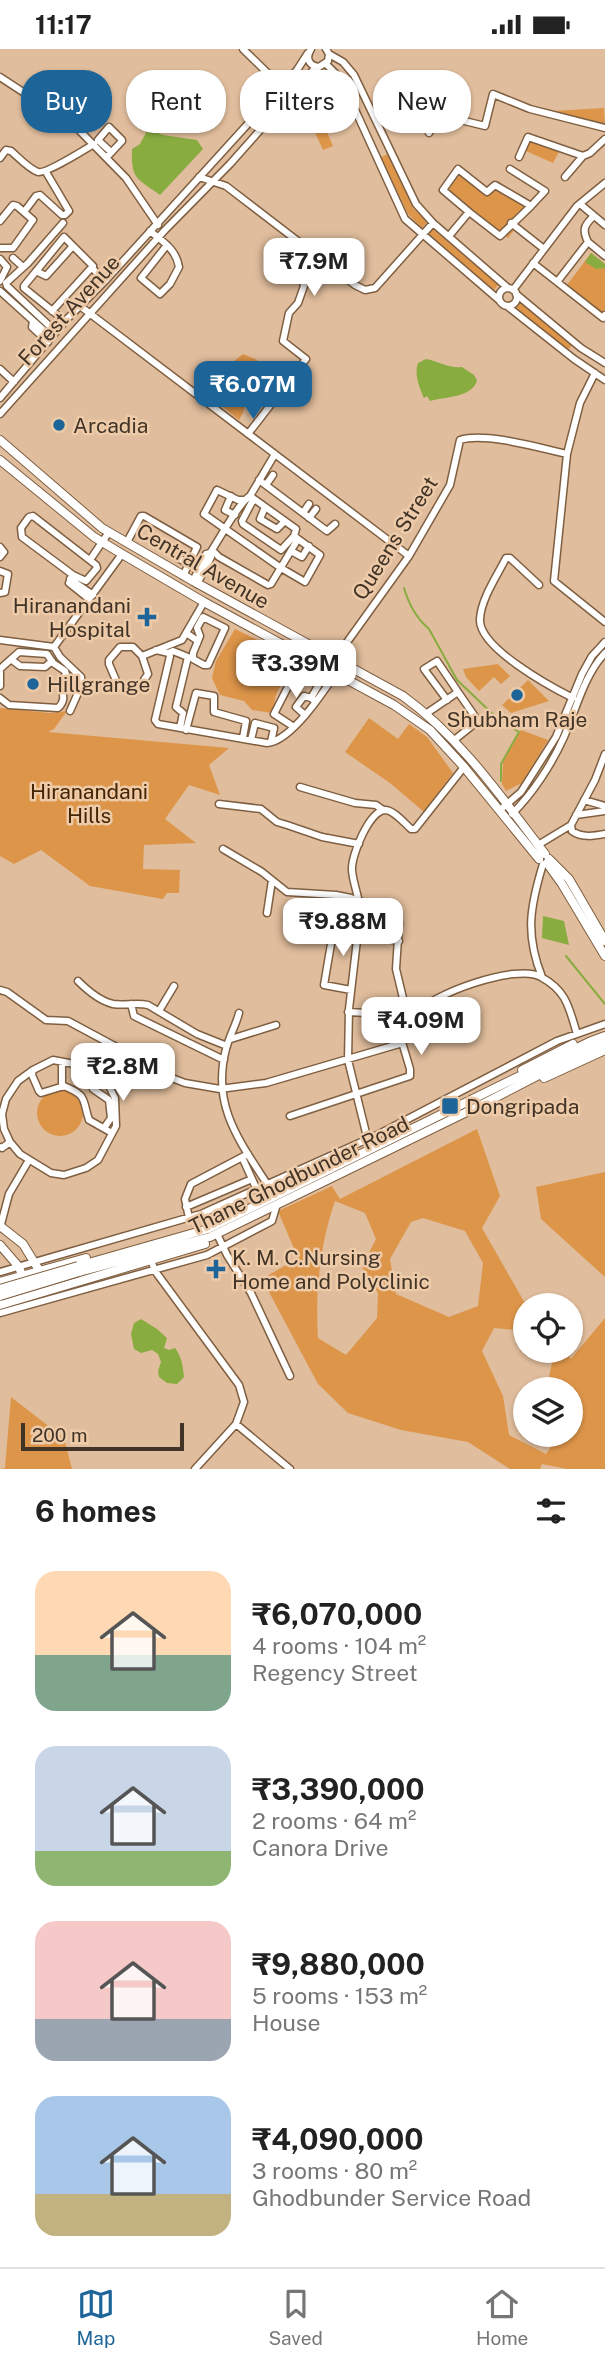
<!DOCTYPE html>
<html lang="en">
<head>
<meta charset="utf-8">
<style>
	body { margin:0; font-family:"Public Sans",sans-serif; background:#f6f6f6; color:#222; height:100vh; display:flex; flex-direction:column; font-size:26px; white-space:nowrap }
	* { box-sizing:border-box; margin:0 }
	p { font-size:23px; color:#767676 }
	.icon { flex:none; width:38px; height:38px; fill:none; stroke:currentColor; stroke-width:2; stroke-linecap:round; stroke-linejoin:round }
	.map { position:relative; height:1420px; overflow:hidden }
	.side { display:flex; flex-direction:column; background:#fff; flex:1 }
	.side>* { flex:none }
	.guide { position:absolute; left:21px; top:21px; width:564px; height:63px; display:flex; gap:14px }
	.tools { position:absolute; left:513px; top:1244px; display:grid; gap:14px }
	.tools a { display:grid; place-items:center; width:70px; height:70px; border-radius:50%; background:#fff; box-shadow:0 2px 5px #0004; font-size:35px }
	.scale { position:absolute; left:21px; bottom:18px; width:163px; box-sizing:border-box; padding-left:7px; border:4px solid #413326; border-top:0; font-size:19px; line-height:24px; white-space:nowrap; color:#413326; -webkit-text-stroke:5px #edcaa8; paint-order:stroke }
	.price { position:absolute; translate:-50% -60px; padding:0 16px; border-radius:14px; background:#fff; color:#222; font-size:23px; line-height:46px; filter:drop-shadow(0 2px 4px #0008) }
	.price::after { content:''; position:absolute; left:50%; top:42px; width:21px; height:16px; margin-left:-10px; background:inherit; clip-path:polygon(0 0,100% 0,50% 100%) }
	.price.current { background:#1d6599; color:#fff }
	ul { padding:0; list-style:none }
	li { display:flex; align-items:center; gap:21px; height:175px; padding:0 35px }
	li span { display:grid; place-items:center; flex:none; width:196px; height:140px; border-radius:21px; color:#555 }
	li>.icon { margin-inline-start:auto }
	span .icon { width:84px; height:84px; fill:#fffc; stroke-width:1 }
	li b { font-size:30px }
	h2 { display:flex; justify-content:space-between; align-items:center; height:84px; padding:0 35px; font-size:30px }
	.pill { padding:0 24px; border-radius:28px; background:#fff; box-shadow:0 2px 5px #0004; font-size:24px; line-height:63px }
	.pill.current { background:#1d6599; color:#fff }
	.status { display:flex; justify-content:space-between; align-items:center; height:49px; padding:0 35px; background:#fff; direction:ltr }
	.status svg { height:19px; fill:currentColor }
	.tabs { display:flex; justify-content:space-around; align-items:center; height:98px; border-top:2px solid #e0e0e0; background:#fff; font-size:19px; color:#767676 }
	.tabs a { display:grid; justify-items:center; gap:4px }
	.tabs .current { color:#1d6599 }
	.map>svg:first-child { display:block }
	.green { fill:#dd9549; fill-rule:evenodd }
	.water { fill:#89ac40 }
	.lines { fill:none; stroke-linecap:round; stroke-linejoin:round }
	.stream { stroke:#89ac40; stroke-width:2 }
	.minor-casing { stroke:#7f5f41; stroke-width:9 }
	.major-casing { stroke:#7f5f41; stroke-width:10 }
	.minor { stroke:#fff; stroke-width:6 }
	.major { stroke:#fff; stroke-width:8 }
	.major-bridge-casing { stroke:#7f5f41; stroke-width:10; stroke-linecap:butt }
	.major-bridge { stroke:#fff; stroke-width:8 }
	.poi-dot { fill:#1d6599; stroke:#edcaa8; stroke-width:2.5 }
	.labels { text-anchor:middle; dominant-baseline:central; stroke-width:5; stroke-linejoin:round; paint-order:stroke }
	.street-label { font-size:21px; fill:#413326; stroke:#edcaa8 }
	.poi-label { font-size:21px; fill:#413326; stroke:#edcaa8; text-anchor:start }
	.park-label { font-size:21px; fill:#442400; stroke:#edcaa8 }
</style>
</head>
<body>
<div class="status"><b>11:17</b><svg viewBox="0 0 49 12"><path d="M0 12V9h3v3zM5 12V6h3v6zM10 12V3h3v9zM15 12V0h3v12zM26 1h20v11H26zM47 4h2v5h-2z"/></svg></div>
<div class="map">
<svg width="605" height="1420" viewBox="0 0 605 1420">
	<rect width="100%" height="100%" fill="#e0bd9c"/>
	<path class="green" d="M604 59 605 77 562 67 553 62Z
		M323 74 333 97 323 101 313 79Z
		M531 90 559 103 553 114 526 102Z
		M388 105 413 159 427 173 422 179 408 165 381 108Z
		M461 120 491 142 498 132 532 158 508 189 445 141Z
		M430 178 499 235 494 241 425 184Z
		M591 204 605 215V260L602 264 567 236Z
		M517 250 573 295 568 301 512 257Z
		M243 305 257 311 264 322 246 348 243 364 239 371 216 352 233 328 229 316Z
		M235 580 294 609 276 646 272 664 252 661 244 652 220 646 212 629 216 612Z
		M498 615 510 627 501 635 494 628 479 642 466 628 463 620Z
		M528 631 549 652 511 664 502 656Z
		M0 659 50 664 67 662 54 680 48 683 229 699 209 716 220 746 189 736 165 770 196 794 144 796 143 820 180 821 179 844H167L163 850 90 837 41 801 14 815 0 807Z
		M369 669 398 690 409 675 427 688 453 724 424 763 390 734 345 703Z
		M521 681 548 691 522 734 506 742 502 735 503 713Z
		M37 1064a23 23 0 1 1 46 0a23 23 0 1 1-46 0Z
		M477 1080 500 1147 482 1179 526 1256 525 1282 494 1279 482 1302 503 1347 509 1386 546 1405 559 1386H570V1340H547L551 1318 556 1302H564L571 1310 605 1269V1420H567L542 1415 540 1420H510L468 1393 401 1381 348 1364 318 1335 262 1230 298 1209 278 1162 332 1137 340 1150ZM335 1152 365 1164 376 1190 362 1218 378 1244 377 1269 346 1306 318 1289C315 1243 320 1195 335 1152ZM423 1169 465 1182 483 1214 478 1257 449 1268 396 1245 390 1210 411 1173Z
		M605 1123V1228L541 1170 536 1138Z
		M11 1348 64 1389 72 1420H0L5 1419Z"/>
	<path class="water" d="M148 80 163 86 197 91 203 100 160 146C137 129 131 131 132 100L140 95Z
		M591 204 605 215V219L596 220 585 213Z
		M426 310C437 312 451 320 462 318L474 326 477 331C473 349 443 348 430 352L427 347 424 349C419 338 414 325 418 314Z
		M543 867 564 872 569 896 542 889Z
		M141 1270 157 1280 167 1289 164 1299 169 1301 175 1299C182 1308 183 1318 184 1328L177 1335 167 1334 159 1328 158 1322 161 1313 158 1305 152 1301 141 1304 134 1300 131 1285 134 1274Z"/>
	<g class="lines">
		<path class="stream" d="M404 539C409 556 416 569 429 580L457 631 499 671 519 683 501 715V732
			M566 907 605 955"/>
		<g class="minor-casing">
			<path id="minor" d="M243 0 290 46
				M311 0C305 9 309 17 319 18L328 12 329 5 326 0
				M329 5 343 13 354 26 416 155 433 174 508 239
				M326 15 341 30 405 170 499 251
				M0 28 75 77 126 129 158 176
				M429 84 440 66 485 77 493 45 530 60 605 79
				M107 108 122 92V91L109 78 98 91 111 103
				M519 108 528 88 583 107 590 104 605 90
				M0 109 6 101 11 102C18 108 29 120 38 123 46 125 84 101 94 95
				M510 120 545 142 531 157
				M199 128 226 137 355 236 365 241 375 239 433 174
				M565 128 583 107
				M580 155 605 176
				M24 163 36 147 40 146 62 166H65L69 162 46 123
				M0 172 13 156 17 157 33 171 13 199H0
				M511 174 544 200
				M150 182C163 193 176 200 179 218L170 235 160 245 141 229 167 196
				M449 187 469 163 500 187 531 157 495 136 487 143 458 120 443 141 469 163
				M588 193C582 181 584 176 594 167
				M13 209 23 218
				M0 210 7 218 0 232
				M533 214 603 269 605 266
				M92 219 105 232
				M36 222 46 227 73 197
				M557 233 588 193 605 207
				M499 248a9 9 0 1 1 18 0a9 9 0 1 1-18 0Z
				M513 241 577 157 605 134
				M0 242 51 288
				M516 245 581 299 605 314
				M80 257 409 507
				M507 257 574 310 605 331
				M52 262 93 217 64 188 24 237V239L65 272
				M33 272 32 278 48 293
				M56 283 7 237 6 234 28 214 63 174
				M0 320 14 333
				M595 324 580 354 567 405 554 532 605 573
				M0 349 65 272 105 232 297 21 308 4
				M0 365 165 181 230 115 316 18
				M248 385 306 310 283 292 289 264 298 254 304 237 295 190
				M259 431 327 482 335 475
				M266 436 273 426
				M231 447 225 461 235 466
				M244 451H238L217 441 204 465 281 519 305 533 320 506 298 490
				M253 451 242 472 243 475 281 501 294 487
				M265 458 260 470 277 480 285 472
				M303 464 309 455
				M309 469 316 460
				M127 493 141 467H144L197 498 183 527
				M0 498 4 503 0 508
				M212 501 219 508 268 536 271 535 298 490 294 487 296 480 250 447
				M291 502 302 508 309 497
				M92 508 109 483
				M178 509 189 515
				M0 522 8 525 5 543 0 544
				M73 526 86 532 97 519 96 516 33 467 29 468 21 479 22 488 73 526 69 534 89 550
				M70 530 93 546
				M193 532 206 505 210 504C219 491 239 453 250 447L275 405
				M197 535 211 508 210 504
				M539 536 510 509H506C497 527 481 550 480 570 478 598 549 637 573 649
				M186 584 198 592 193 604V610L204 616H208L225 579 203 568 197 579 200 587 198 592
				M0 591 54 598 122 505
				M54 598 60 608 81 628 82 635 70 662
				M156 601 169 604 170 607 155 671 158 675 267 694C293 692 328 636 342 615
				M169 604 173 602 188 608 176 658 183 664 180 679
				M142 607 148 625 140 637 121 638 118 636 109 615V611L120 598H133L142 607 182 591 204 553
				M12 611 20 617 45 618 52 612
				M0 620 19 603 47 605 53 614 65 622 66 625 61 634C62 644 67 651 58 659L9 656 0 649
				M327 621 409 507 450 436 460 391C486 383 540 399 567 405
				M0 623V637
				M427 664 458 643 437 612 424 620 447 651
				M305 666 296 658 304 647 311 649
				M294 678 274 665 294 626 297 625 317 635 318 637 311 649 315 652
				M186 681 196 644 214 647V663L246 672 243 689
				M251 691 255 674 274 679 271 693
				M453 692 478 672 458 643
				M300 738 355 754 376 756 383 761
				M584 751 605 757
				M219 755 261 760 277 773 287 776 322 788 359 795
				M500 761 521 743 556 688 582 625 592 607 605 593
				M512 765C533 744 552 715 564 688 576 661 584 626 605 604
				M576 766 605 762
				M571 776 572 782C582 789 594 787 605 785
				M538 796 571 776 595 731 605 705
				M223 800 262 823 287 843 336 846 351 849 360 852 399 874 396 920 409 974
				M267 864 272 831
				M327 885 331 895 324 936 351 941
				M358 885 399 892
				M542 928C525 885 530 858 543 815
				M78 932C87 941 100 952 113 955 125 957 136 953 148 956L197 985 227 997
				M0 941 7 943 46 971 68 972 122 1001 119 1009 185 1034 220 1040 266 1034 399 995C408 987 406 976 413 967 430 945 517 914 541 928 567 942 569 959 577 985
				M131 955 134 967 224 1011
				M159 962 174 937
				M348 963 407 966
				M239 964C236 976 229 988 226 1000 210 1061 244 1097 274 1146
				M231 990 276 976
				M33 1021 18 1032 6 1050 2 1065 4 1080 10 1093 20 1105 51 1124 64 1126 86 1119 98 1111 116 1077 115 1049 109 1037 78 1016 69 1014 53 1011 33 1021 32 1026 39 1042 41 1044 64 1037C88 1047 82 1050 89 1071L112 1084
				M62 1038V1013
				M93 1040 109 1051 111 1069 104 1079
				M290 1067 410 1027V1020L402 993
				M0 1098 2 1099 10 1093
				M370 1100 348 1011 349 960 360 865C360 848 353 836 352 821 351 807 369 762 385 761 394 761 405 775 411 780H415L464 718
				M242 1108 252 1130
				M186 1158 252 1130 257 1141
				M189 1169 185 1150 191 1135 248 1105
				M0 1179 9 1145 29 1111
				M217 1185 227 1206 251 1244 290 1327
				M151 1211 155 1222 239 1336 244 1353 236 1375 195 1420
				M0 1223 201 1165 379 1085 557 992 605 975
				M0 1264 207 1206 272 1172 277 1155
				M236 1375 290 1420"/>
		</g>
		<g class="major-casing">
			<path id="major" d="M0 391 102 479 193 532 403 647C461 689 502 749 545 805
				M0 411 94 488 122 505 204 553 394 656 430 681 464 718 539 810
				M549 810 569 830 605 892
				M547 814 562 835 605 907
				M522 1021 573 995
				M544 1029 605 1001
				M0 1177 23 1195 42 1226
				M0 1196 19 1218 24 1232
				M78 1217 208 1180 589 993 605 987
				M79 1223 210 1188 475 1059 591 999 605 994
				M0 1233 86 1209
				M0 1256 205 1195"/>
		</g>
		<use href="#minor" class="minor"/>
		<use href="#major" class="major"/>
		<g class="major-bridge-casing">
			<path id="major-bridge" d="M0 1240 78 1217
				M0 1247 79 1223"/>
		</g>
		<use href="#major-bridge" class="major-bridge"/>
	</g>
	<g class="poi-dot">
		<circle cx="59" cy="376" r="7"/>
		<path d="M143.5 557.5h7v7h7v7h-7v7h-7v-7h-7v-7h7z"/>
		<circle cx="33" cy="635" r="7"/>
		<circle cx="517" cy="646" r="7"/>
		<rect x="441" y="1048" width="18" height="18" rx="3.5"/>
		<path d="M212.5 1209.5h7v7h7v7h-7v7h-7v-7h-7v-7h7z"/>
	</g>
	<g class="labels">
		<g class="street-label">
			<text transform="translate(69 261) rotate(-48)">Forest Avenue</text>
			<text transform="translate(395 489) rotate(-58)">Queens Street</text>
			<text transform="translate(203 517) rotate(30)">Central Avenue</text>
			<text transform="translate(299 1126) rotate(-26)">Thane Ghodbunder Road</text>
		</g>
		<g class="poi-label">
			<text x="73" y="376">Arcadia</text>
			<text x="131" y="556" text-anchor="end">Hiranandani<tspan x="131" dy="24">Hospital</tspan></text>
			<text x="47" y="635">Hillgrange</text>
			<text x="517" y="670" text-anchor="middle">Shubham Raje</text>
			<text x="466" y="1057">Dongripada</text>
			<text x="232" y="1208">K. M. C.Nursing<tspan x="232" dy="24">Home and Polyclinic</tspan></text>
		</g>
		<g class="park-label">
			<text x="89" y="742">Hiranandani<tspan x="89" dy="24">Hills</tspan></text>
		</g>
	</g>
</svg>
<div class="tools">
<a><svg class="icon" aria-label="locate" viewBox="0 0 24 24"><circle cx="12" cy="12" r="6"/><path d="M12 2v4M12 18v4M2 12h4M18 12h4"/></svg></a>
<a><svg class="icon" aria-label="layers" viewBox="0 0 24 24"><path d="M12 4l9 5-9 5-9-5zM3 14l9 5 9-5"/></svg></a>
</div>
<div class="scale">200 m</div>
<b class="price" style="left:314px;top:249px">₹7.9M</b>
<b class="price current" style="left:253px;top:372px">₹6.07M</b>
<b class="price" style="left:296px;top:651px">₹3.39M</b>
<b class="price" style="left:343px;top:909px">₹9.88M</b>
<b class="price" style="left:421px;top:1008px">₹4.09M</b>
<b class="price" style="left:123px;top:1054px">₹2.8M</b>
<div class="guide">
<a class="pill current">Buy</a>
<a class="pill">Rent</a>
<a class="pill">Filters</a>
<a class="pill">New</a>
</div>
</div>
<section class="side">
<h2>6 homes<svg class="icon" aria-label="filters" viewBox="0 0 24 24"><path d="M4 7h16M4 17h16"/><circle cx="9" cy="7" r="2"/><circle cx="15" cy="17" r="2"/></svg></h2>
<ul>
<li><span style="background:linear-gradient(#ffd9b3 60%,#7fa58c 0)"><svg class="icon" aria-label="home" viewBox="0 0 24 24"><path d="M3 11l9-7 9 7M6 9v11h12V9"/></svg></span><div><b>₹6,070,000</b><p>4 rooms · 104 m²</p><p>Regency Street</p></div></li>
<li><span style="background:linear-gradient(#c9d6e8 75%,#8fb573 0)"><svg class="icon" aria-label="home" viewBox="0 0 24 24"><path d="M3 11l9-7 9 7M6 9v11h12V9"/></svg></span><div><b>₹3,390,000</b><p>2 rooms · 64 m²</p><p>Canora Drive</p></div></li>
<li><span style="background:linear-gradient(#f6c9c9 70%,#9aa5b1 0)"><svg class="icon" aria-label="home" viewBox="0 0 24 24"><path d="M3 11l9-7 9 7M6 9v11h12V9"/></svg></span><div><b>₹9,880,000</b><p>5 rooms · 153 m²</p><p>House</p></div></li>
<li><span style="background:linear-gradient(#a9c7e8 70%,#c2b280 0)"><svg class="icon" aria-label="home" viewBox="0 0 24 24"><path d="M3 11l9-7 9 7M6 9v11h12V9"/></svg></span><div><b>₹4,090,000</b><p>3 rooms · 80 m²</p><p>Ghodbunder Service Road</p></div></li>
</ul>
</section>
<nav class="tabs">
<a class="current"><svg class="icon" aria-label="map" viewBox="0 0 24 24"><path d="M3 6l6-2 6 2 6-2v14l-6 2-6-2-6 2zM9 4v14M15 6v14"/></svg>Map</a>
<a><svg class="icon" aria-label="saved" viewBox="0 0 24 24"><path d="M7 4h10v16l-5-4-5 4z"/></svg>Saved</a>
<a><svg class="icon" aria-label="home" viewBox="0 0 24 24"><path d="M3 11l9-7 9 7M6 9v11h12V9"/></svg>Home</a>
</nav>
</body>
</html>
